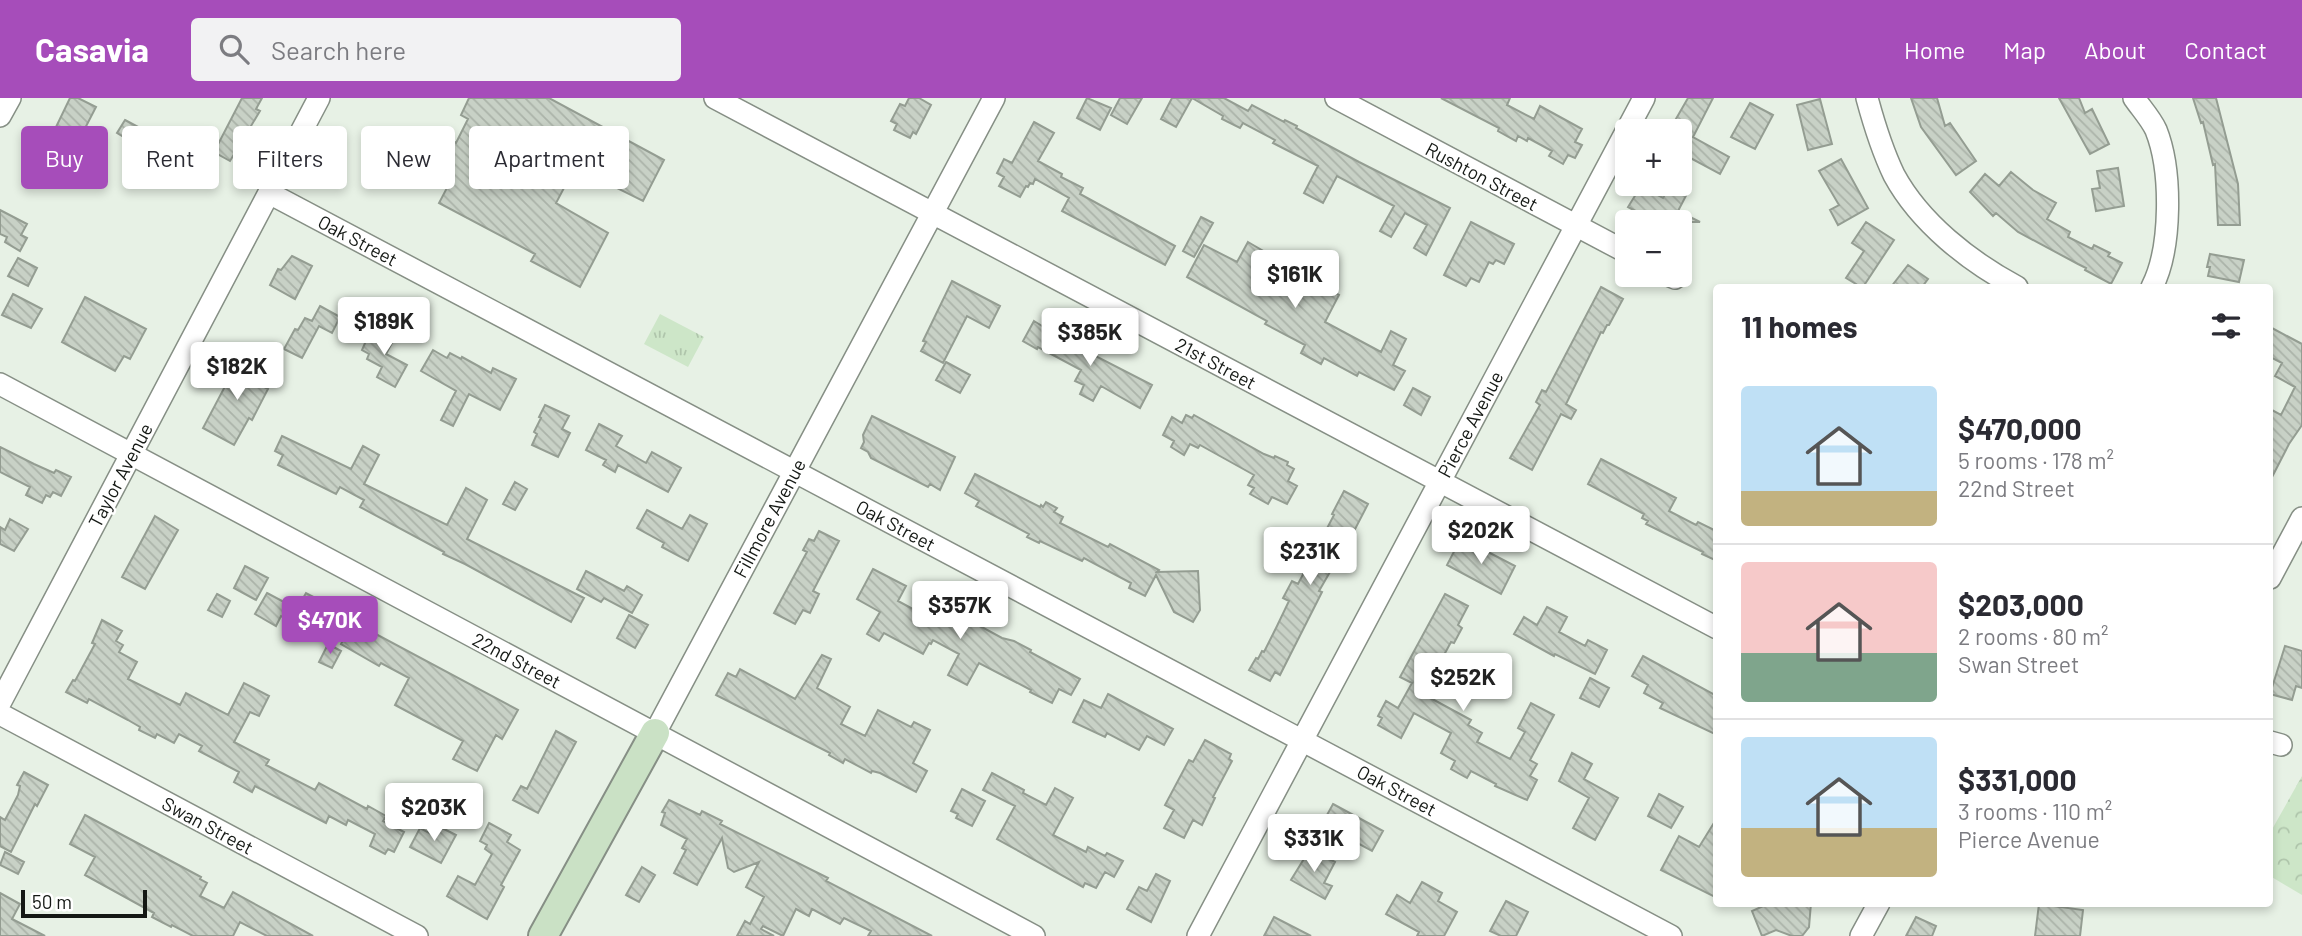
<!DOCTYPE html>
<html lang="en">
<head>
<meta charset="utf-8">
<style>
	body { margin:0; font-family:Barlow,sans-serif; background:#f2f2f3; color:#2b2b33; height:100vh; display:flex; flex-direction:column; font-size:26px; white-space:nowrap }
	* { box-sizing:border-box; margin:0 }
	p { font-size:23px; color:#7c7c81 }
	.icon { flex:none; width:38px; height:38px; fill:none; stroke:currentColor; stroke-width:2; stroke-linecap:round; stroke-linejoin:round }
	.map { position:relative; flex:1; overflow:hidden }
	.side { position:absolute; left:1713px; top:186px; width:560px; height:623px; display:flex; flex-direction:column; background:#fff; border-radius:7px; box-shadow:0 4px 10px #0003 }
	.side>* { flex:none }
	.top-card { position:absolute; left:21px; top:28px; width:665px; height:63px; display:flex; gap:14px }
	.controls { position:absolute; left:1615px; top:21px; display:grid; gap:14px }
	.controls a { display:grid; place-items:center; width:77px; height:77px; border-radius:7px; background:#fff; box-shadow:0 4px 10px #0003; font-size:35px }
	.scale { position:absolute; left:21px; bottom:18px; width:126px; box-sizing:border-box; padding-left:7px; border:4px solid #141814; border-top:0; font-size:19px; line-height:24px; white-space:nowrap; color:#141814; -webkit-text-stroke:5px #fff; paint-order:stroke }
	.price { position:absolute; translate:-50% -60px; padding:0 16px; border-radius:7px; background:#fff; color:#222; font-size:23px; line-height:46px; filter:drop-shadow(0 2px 4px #0008) }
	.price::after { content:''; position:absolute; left:50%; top:42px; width:21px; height:16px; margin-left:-10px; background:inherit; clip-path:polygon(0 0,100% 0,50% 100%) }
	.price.current { background:#a64dba; color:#fff }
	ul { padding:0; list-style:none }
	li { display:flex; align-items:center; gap:21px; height:175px; padding:0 28px }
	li+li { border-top:2px solid #e1e1e2 }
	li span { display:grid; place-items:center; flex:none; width:196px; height:140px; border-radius:7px; color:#555 }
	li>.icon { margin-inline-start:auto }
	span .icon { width:84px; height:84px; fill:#fffc; stroke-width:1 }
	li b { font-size:30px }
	h2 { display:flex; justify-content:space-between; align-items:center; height:84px; padding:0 28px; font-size:30px }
	.tag { padding:0 24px; border-radius:7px; background:#fff; box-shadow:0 4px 10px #0003; font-size:24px; line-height:63px }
	.tag.current { background:#a64dba; color:#fff }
	header { display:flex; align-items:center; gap:42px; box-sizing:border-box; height:98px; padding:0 35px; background:#a64dba; color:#fff }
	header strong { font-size:33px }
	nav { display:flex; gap:38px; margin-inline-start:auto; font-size:24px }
	.search { width:490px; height:63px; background:#f2f2f3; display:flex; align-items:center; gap:18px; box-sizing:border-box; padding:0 24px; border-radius:7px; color:#7c7c81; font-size:26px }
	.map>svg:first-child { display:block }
	.forest { fill:url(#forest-crowns) }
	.park { fill:url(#park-tufts) }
	.building { fill:url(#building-back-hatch); stroke:#949d92; stroke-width:2 }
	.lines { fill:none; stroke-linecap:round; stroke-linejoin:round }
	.street-casing { stroke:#868f85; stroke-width:24 }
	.secondary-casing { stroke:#868f85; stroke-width:32 }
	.street { stroke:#fff; stroke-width:21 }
	.secondary { stroke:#cae1c5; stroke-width:28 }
	.labels { text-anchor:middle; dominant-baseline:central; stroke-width:5; stroke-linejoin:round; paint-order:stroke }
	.street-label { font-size:19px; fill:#141814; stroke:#fff }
</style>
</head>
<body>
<header>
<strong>Casavia</strong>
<div class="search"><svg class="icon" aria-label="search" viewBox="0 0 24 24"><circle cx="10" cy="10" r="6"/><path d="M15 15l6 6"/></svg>Search here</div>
<nav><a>Home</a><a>Map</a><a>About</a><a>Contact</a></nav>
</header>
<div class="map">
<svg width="2302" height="838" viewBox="0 0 2302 838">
	<defs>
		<pattern id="forest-crowns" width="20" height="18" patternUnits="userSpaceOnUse" patternTransform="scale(1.75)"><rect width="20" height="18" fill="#cde6c8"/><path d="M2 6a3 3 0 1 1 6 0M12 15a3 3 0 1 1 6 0" fill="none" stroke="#afc5ab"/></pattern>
		<pattern id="park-tufts" width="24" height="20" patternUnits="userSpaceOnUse" patternTransform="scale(1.75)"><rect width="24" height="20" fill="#cde6c8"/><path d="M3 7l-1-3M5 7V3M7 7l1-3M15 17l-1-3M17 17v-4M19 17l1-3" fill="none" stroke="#afc5ab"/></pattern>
		<pattern id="building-back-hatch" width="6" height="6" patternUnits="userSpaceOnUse" patternTransform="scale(1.75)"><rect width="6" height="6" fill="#c8d1c6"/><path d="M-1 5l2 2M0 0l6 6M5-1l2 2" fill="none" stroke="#abb3a9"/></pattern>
	</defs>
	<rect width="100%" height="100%" fill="#e7f1e5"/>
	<path class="forest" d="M2302 678V797L2270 778V735Z"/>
	<path class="park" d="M660 216 704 239 688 269 644 246Z"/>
	<path class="building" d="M70 0H78L96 9 81 38 79 36 75 44 72 43 51 84 41 78 39 81 23 73 31 58 34 60 38 51 44 54Z
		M242 0H262L256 11 260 13 230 63 214 54Z
		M469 0H549L664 62 643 103 575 69 556 105 608 135 580 189 531 163 535 156 439 105 448 88 439 83 445 71 435 64 448 41 456 45 468 21 461 17Z
		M909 0H919L931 7 916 36 913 34 910 40 894 32 897 26 891 23 900 6 905 8Z
		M1087 0 1111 10 1100 32 1077 20Z
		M1120 0H1142L1127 26 1111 17Z
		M1172 0H1224L1248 13 1252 7 1284 24 1285 22 1297 28 1296 30 1359 64 1450 110 1426 157 1414 150 1427 127 1405 115 1391 139 1380 133 1394 108 1337 78 1323 105 1304 95 1318 68 1273 45 1275 42 1243 25 1240 30 1222 21 1223 18 1192 0 1176 29 1161 21Z
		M1441 0H1510L1507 7 1534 21 1540 8 1582 31 1575 44 1582 47 1575 60 1568 57 1563 66 1549 58 1552 53 1528 40 1527 43 1518 38 1516 43 1498 33 1499 30Z
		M1688 0H1713L1693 39 1729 59 1720 76 1683 56 1680 63V33H1669Z
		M1911 0H1937L1945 28 1950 25 1976 63 1956 77 1921 29Z
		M2059 0H2079L2085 15 2092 11 2109 46 2090 56Z
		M2193 0H2216L2238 86 2240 127H2218L2215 66 2213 67 2203 24 2201 25Z
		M1820 1 1832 46 1808 52 1797 7Z
		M1750 5 1773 17 1755 51 1731 39Z
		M125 22 140 30 132 44 117 35Z
		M1034 24 1054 35 1038 63 1062 76 1061 79 1083 90 1080 96 1175 148 1165 167 1062 113 1069 100 1035 81 1033 86 1030 85 1028 89 1026 88 1020 99 999 88 1004 79 997 75 1004 61 1012 65Z
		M1841 61 1868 110 1838 127 1830 112 1839 107 1819 73Z
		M2118 70 2124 108 2096 113 2092 91 2100 90 2097 73Z
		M2011 74 2033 92 2056 105 2047 121 2070 134 2068 139 2092 151 2094 147 2110 155 2108 158 2122 165 2111 186 2085 172 2086 170 2078 166 2018 134 1996 115 1993 118 1970 94 1985 76 1999 88Z
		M1671 86H1681L1690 90 1678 113 1700 124H1656L1628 109 1641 88 1663 100Z
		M0 112 27 126 21 137 27 140 20 153 5 144 7 139 0 136Z
		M1201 119 1213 125 1194 159 1183 153Z
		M1471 124 1514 146 1504 166 1496 162 1493 166 1489 164 1479 184 1471 180 1466 188 1444 177Z
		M1866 124 1894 142 1863 189H1861L1846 180 1864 153 1852 145Z
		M1248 144 1270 157 1269 159 1339 197 1325 224 1381 254 1391 233 1406 241 1393 267 1405 273 1394 292 1359 274 1357 278 1324 260 1321 266 1301 255 1305 247 1265 226 1267 223 1187 179 1204 147 1237 164Z
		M2210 156 2244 162 2239 184 2208 178 2210 169H2207Z
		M292 158 312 168 295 201 270 187 278 171 281 172Z
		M18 160 37 170 28 188 8 178Z
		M1908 167 1928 181 1922 189H1891Z
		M952 183 1000 208 989 230 967 218 943 265 921 253 926 244 923 243Z
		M1601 189 1623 201 1609 227H1607L1603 235 1601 234 1566 306 1576 312 1571 321 1561 316 1532 372 1510 360 1540 307 1536 304 1542 292 1546 294Z
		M13 196 42 211 31 230 2 217Z
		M85 199 146 231 130 261 124 258 115 273 62 244Z
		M320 208 340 219 332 235 319 228 302 260 284 251 295 231 298 232 305 220 312 223Z
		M1034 223 1068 244 1152 287 1140 310 1101 288 1093 303 1080 296 1084 287 1075 283 1081 272 1038 249 1037 251 1023 243Z
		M372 229 394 241 386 256 407 267 395 289 377 279 382 269 367 261 369 256 362 252Z
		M2270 229 2302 246V327L2289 346 2270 383V311L2281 317 2295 289 2275 278 2282 265 2270 259Z
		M433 252 447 260 450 255 461 261 462 259 491 275 493 270 516 281 500 312 469 296 453 328 441 322 456 293 421 273Z
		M241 258 262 269 255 284 268 291 252 322 249 320 234 347 203 330Z
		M946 264 970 277 960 295 936 282Z
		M1413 290 1430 299 1421 317 1404 307Z
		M545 307 569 318 562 331 570 335 558 359 532 347 537 336 534 334 541 320 539 319Z
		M1186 317 1192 320 1194 317 1264 356 1274 360 1275 358 1288 364 1287 367 1294 371 1288 383 1297 388 1287 406 1272 399 1268 406 1250 396 1254 390 1248 387 1254 377 1200 347 1198 350 1190 346 1184 357 1171 349 1174 343 1163 337 1172 319 1182 325Z
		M872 318 955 359 940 392 930 386 928 389 871 360 868 354 861 350 864 344 863 337Z
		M599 326 622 338 616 348 646 365 652 354 681 370 668 394 618 367 615 374 603 367 606 362 586 352Z
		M282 338 351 371 363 348 379 357 364 386 447 427 466 390 487 402 467 441 584 500 571 524 465 466 443 456 444 454 360 409 364 402 340 389 336 396 278 367 283 357 275 353Z
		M0 349 34 366 54 375 56 372 71 379 61 398 53 394 50 399 46 397 42 405 26 397 30 389 0 374Z
		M1601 361 1676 400 1669 413 1696 427 1698 424 1714 432 1717 426V463L1702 456 1703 454 1646 426 1648 423 1642 420 1644 416 1588 386Z
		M975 376 1040 409 1041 407 1043 409 1046 404 1057 410 1054 414 1063 419 1060 425 1108 449 1110 446 1159 472 1157 474 1198 473 1200 512 1193 524 1174 514 1156 477 1145 498 1129 490 1131 485 1084 460 1082 463 1040 443 1039 445 1027 439 1029 436 976 408 979 403 965 395Z
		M515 384 527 391 515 412 503 406Z
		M1344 393 1368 406 1336 468 1334 467 1319 493 1322 494 1280 577 1275 574 1270 583 1249 572 1256 560 1258 561 1262 553 1264 554 1277 528 1289 503 1283 500 1292 483 1298 486 1334 417 1332 416Z
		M647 412 682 431 690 417 707 426 688 463 662 449 664 445 637 430Z
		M155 418 178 432 145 491 122 479Z
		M10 421 28 431 14 453 0 446V429L5 432Z
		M819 433 839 443 813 493 819 496 810 515 803 512 795 526 774 515 807 454 803 452 809 441 814 443Z
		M1461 440 1515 468 1501 496 1447 467Z
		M245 468 268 480 256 502 234 490Z
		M873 471 906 488 898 503 922 516 924 514 927 516 934 503 1002 540 1014 543 1031 552 1030 554 1080 581 1071 597 1059 591 1052 605 1030 594 1031 592 979 565 967 587 948 577 959 556 933 542 931 546 929 545 923 556 884 535 879 543 867 536 880 514 857 501Z
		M586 473 624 493 627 488 642 497 632 515 604 500 601 504 577 491Z
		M267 495 297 511 306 495 331 508 316 536 281 518 276 528 255 516Z
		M217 496 230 503 222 519 208 512Z
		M1445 496 1468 508 1458 527 1462 530 1454 545 1451 544 1423 596 1471 622 1468 627 1482 635 1477 644 1510 661 1525 634 1518 630 1531 605 1554 617 1530 662 1537 666 1530 678 1537 682 1527 702 1495 688 1496 686 1471 673 1467 680 1451 671 1455 663 1441 655 1451 635 1414 615 1401 640 1378 627 1382 620 1378 618 1386 603 1398 610 1412 585 1400 579Z
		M1547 509 1567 519 1559 534 1585 548 1588 542 1607 552 1595 576 1555 556 1554 558 1514 536 1524 519 1537 527Z
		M629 517 648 527 635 550 617 540Z
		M102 522 122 533 116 543 123 547 119 554 137 564 128 581 180 607 186 595 228 617 244 585 269 598 259 618 250 614 234 644 269 662 266 667 315 692 319 685 367 711 368 708 386 718 383 723 404 734 394 754 388 751 385 756 370 748 375 736 348 722 346 727 329 718 326 725 255 688 252 694 234 684 239 674 199 653 202 648 179 636 174 645 157 636 155 640 139 632 140 629 128 622 89 601 87 605 66 594 73 582 75 583 95 546 92 545Z
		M352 526 358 530 359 527 518 612 502 641 496 637 477 673 453 661 463 643 395 607 409 580 381 565 379 568 341 546Z
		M328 546 341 553 332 570 319 564Z
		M2285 548 2302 553V590L2296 588 2292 602 2270 596Z
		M822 557 831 561 817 590 850 609 841 626 865 638 878 612 911 629 914 624 930 632 913 665 927 673 916 694 880 675 872 673 871 675 845 661 843 665 829 657 830 655 716 597 728 575 736 579 740 571 795 601Z
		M1643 558 1717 598V637L1660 610 1663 605 1644 595 1648 587 1632 578Z
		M1590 580 1609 590 1599 609 1580 600Z
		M1108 596 1173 631 1164 647 1147 638 1139 652 1107 635 1105 639 1073 624 1084 602 1101 610Z
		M556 633 576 644 538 715 513 702 521 688 527 691Z
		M1205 642 1231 656 1229 661 1232 663 1213 699 1215 700 1202 727 1193 722 1184 740 1164 730 1174 712 1165 707 1189 662 1193 664Z
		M1572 655 1592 666 1584 681 1618 700 1595 742 1573 730 1589 700 1559 683Z
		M24 674 48 687 37 708 35 706 11 754 0 748V719L5 722 18 697 20 688 17 687Z
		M992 675 1024 692 1023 695 1046 707 1055 690 1073 700 1053 737 1086 754 1088 749 1105 758 1107 755 1123 763 1114 779 1105 774 1096 790 1085 785 1083 789 997 741 1015 708 983 692Z
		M962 691 985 703 972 728 956 720 958 716 951 713Z
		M1659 696 1683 709 1671 730 1648 718Z
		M669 702 700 717 702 713 722 723 720 726 828 780 826 783 932 838H868L871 833 844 820 840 826 812 811 809 818 796 811 783 838 763 828 761 831 774 838H737L745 823 750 826 764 799 746 789 759 764 734 774 728 770 722 740 697 787 674 775 686 752 682 750 687 741 661 727 665 715 662 714Z
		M1333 706 1383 733 1372 753 1322 726Z
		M85 717 201 779 200 781 207 785 200 798 224 810 233 794 313 838H267L240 824 233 838H193L172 827 171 829 152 819 154 815 85 777 95 759 70 746Z
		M1717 720V800L1661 772 1679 738 1699 749Z
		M489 725 511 737 507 744 520 752 501 787 504 789 487 821 447 798 458 778 475 787 492 756 485 751 487 747 480 743Z
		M436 727 456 737 441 765 410 749 420 730 431 736Z
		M1310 751 1335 764 1324 785 1332 788 1325 801 1291 782Z
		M5 754 24 764 18 776 0 767Z
		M642 769 655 777 639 804 626 797Z
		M1156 776 1170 783 1151 824 1127 811 1139 789 1147 793Z
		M1422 784 1442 795 1438 803 1457 814 1444 838H1417L1419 834 1386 816 1397 797 1410 805Z
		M0 795 20 806 12 821 45 838H0Z
		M1506 803 1528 814 1516 838H1501L1490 833Z
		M1770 805H1811L1809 829 1802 838H1792L1776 832 1762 838 1752 813Z
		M2039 806 2083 812 2080 838H2035Z
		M1274 819 1311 838H1264Z
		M1916 819 1936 828 1932 838H1906Z"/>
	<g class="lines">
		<g class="street-casing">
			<path id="street" d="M715 0 1717 530
				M1336 0 1628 155
				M1867 0C1874 26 1882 52 1894 77 1920 125 1970 164 2017 189
				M2134 0C2141 10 2151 21 2156 32 2172 72 2172 150 2152 189
				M0 18 10 0
				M269 95 1671 838
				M1668 177 1675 180
				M0 286 1034 838
				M2270 480 2302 420
				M0 605 319 0
				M0 616 417 838
				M655 635 994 0
				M2270 644 2281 647
				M1198 838 1644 0
				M1861 838 1879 805"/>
		</g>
		<g class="secondary-casing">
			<path id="secondary" d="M543 838 655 635"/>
		</g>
		<use href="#street" class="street"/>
		<use href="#secondary" class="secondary"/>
	</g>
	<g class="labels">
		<g class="street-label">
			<text transform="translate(1482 78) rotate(28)">Rushton Street</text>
			<text transform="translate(358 142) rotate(28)">Oak Street</text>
			<text transform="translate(1216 265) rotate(28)">21st Street</text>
			<text transform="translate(1470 326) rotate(-62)">Pierce Avenue</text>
			<text transform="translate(120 377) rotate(-62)">Taylor Avenue</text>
			<text transform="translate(769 420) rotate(-62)">Fillmore Avenue</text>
			<text transform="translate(896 427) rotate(28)">Oak Street</text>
			<text transform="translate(517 562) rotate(28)">22nd Street</text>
			<text transform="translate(1397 692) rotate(28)">Oak Street</text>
			<text transform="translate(208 727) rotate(28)">Swan Street</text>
		</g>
	</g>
</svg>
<div class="controls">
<a>+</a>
<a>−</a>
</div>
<div class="scale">50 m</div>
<b class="price" style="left:1295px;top:212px">$161K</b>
<b class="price" style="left:384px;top:259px">$189K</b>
<b class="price" style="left:1090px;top:270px">$385K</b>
<b class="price" style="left:237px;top:304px">$182K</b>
<b class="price" style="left:1481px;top:468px">$202K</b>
<b class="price" style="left:1310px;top:489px">$231K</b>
<b class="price" style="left:960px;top:543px">$357K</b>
<b class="price current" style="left:330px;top:558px">$470K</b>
<b class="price" style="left:1463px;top:615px">$252K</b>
<b class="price" style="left:434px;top:745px">$203K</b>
<b class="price" style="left:1314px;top:776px">$331K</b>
<div class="top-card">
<a class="tag current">Buy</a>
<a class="tag">Rent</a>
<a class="tag">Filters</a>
<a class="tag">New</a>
<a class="tag">Apartment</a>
</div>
<section class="side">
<h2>11 homes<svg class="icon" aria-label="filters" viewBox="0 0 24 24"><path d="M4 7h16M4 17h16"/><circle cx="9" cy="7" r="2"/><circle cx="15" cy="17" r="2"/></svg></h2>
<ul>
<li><span style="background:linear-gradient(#bfe0f5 75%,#c2b280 0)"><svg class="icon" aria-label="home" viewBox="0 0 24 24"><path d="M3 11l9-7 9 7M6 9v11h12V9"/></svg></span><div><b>$470,000</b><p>5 rooms · 178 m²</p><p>22nd Street</p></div></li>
<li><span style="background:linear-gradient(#f6c9c9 65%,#7fa58c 0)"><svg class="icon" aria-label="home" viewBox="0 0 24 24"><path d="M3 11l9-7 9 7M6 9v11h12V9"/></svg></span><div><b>$203,000</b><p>2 rooms · 80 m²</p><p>Swan Street</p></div></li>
<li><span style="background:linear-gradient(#bfe0f5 65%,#c2b280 0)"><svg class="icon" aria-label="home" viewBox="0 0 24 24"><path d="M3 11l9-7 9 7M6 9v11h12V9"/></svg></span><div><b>$331,000</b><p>3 rooms · 110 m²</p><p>Pierce Avenue</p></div></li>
</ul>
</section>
</div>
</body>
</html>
